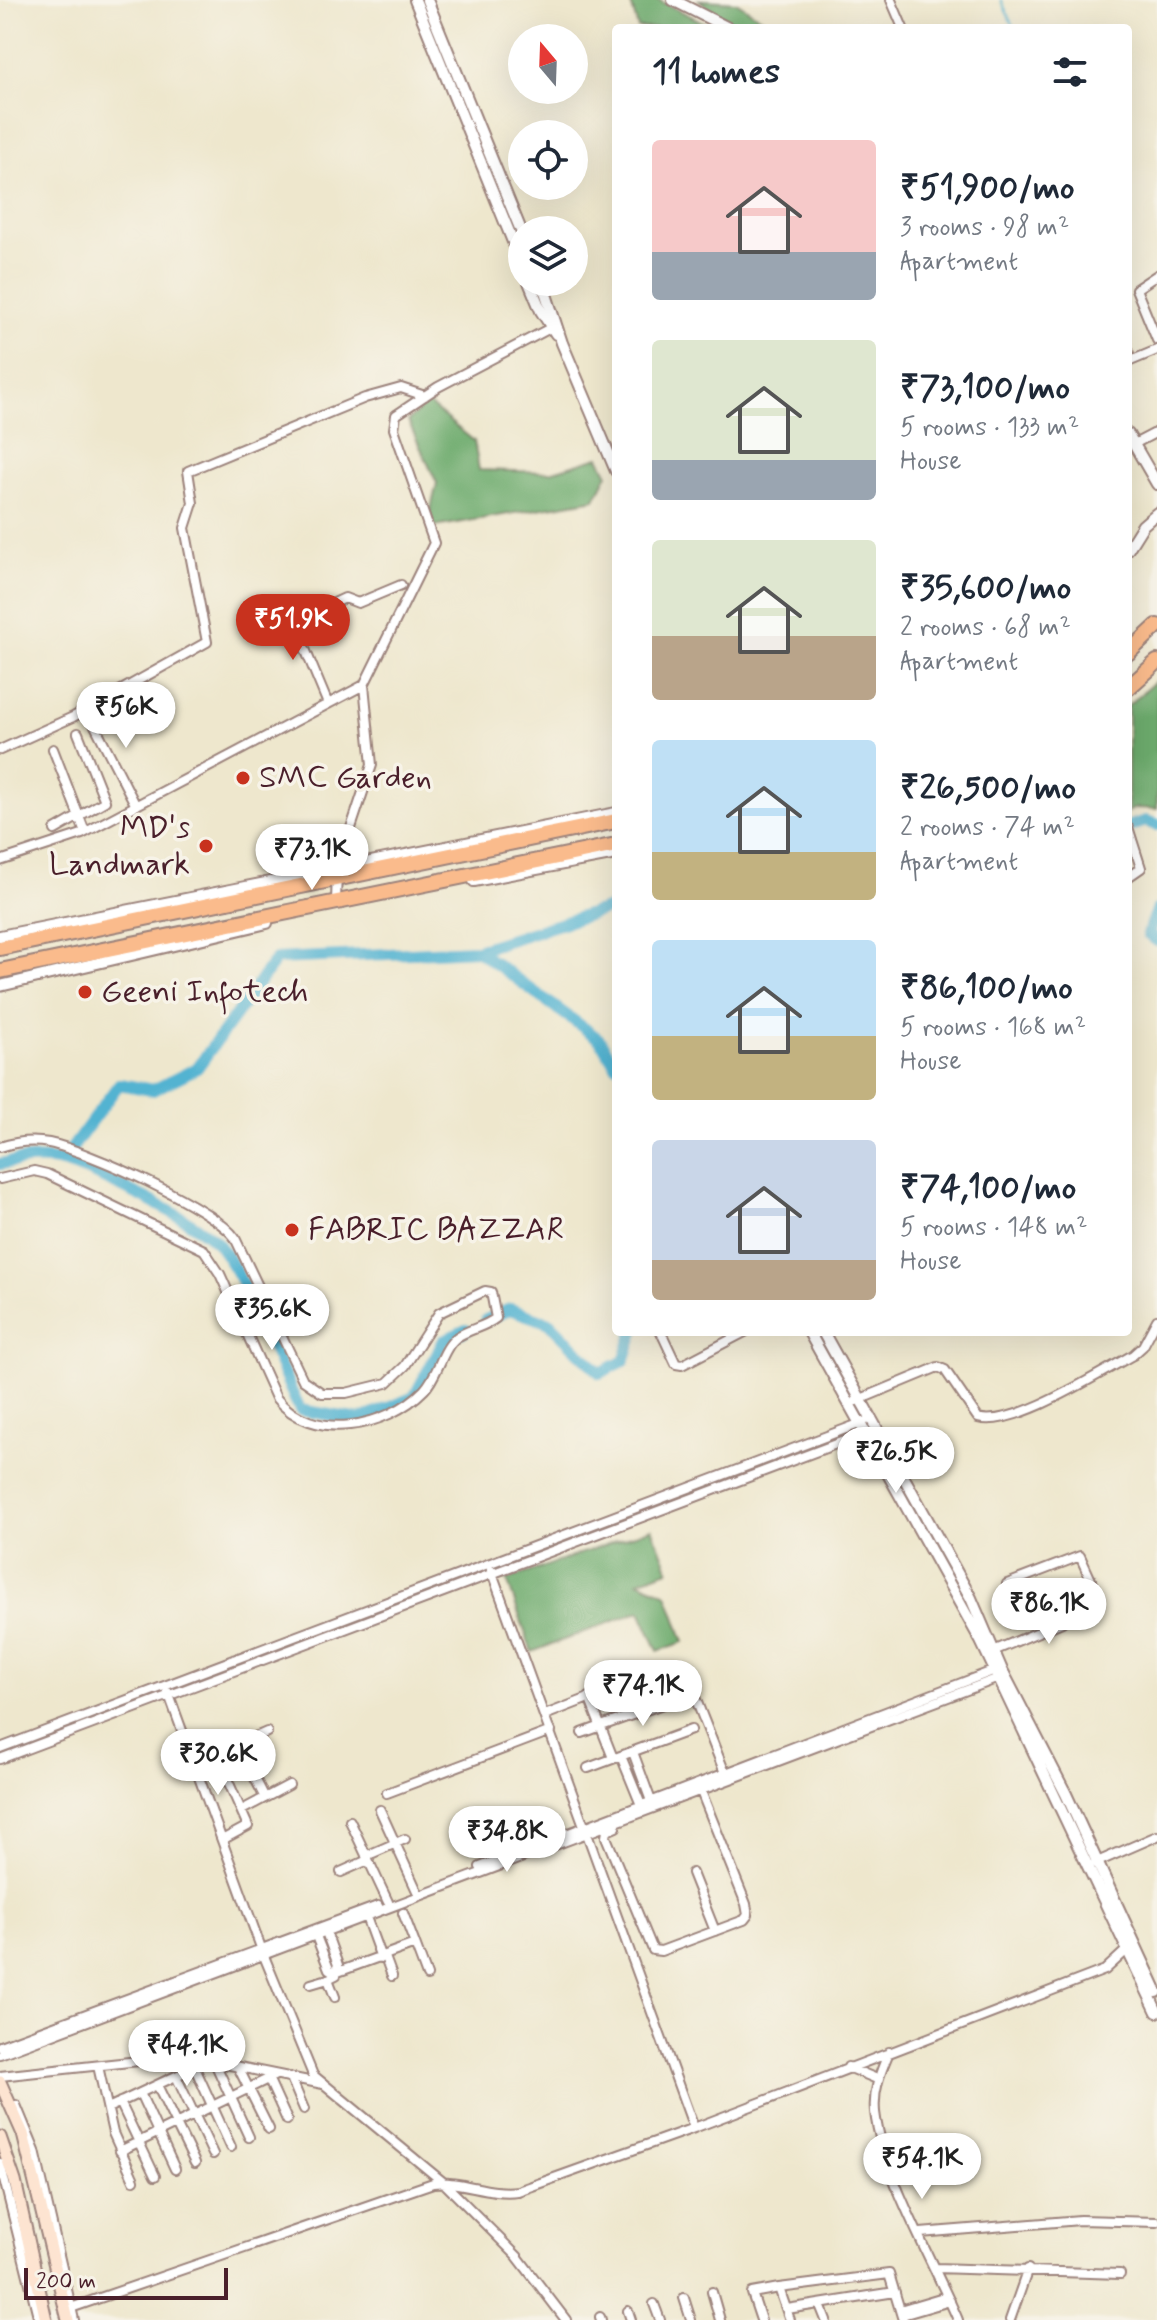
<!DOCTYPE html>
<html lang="en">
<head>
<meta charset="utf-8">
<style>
	body { margin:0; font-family:Mynerve,sans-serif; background:#f6f6f7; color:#1f2937; height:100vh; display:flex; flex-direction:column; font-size:30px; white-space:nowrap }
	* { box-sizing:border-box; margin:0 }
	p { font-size:26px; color:#747a83 }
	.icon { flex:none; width:44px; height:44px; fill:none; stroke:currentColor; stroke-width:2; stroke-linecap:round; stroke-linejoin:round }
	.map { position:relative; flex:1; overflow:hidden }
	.panel { position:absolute; left:612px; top:24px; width:520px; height:1312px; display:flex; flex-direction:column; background:#fff; border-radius:8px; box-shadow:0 8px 32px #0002 }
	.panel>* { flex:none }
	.needle { width:52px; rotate:341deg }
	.buttons { position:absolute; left:508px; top:24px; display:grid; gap:16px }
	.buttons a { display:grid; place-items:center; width:80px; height:80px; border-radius:50%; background:#fff; box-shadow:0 8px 32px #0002; font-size:40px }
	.scale { position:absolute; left:24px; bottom:20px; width:204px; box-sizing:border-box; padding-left:8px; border:4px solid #4a1f2b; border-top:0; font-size:22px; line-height:28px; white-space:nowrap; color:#4a1f2b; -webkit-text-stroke:6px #f7f3e8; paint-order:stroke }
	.price { position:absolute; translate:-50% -68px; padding:0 18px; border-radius:28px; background:#fff; color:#222; font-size:26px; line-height:52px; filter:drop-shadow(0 2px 4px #0008) }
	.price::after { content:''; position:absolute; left:50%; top:48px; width:24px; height:18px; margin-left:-12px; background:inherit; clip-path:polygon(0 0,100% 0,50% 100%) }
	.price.active { background:#c8321e; color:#fff }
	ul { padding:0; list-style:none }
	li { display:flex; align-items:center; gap:24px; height:200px; padding:0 40px }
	li span { display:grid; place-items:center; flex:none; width:224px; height:160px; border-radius:8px; color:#555 }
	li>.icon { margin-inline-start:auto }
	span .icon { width:96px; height:96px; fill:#fffc; stroke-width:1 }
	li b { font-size:34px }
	h2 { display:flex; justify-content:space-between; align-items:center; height:96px; padding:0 40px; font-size:34px }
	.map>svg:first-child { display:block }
	.forest { fill:#6caa6c; stroke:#5b644c; stroke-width:2 }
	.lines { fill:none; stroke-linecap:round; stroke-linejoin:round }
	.stream { stroke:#52b3d1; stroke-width:2 }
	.river { stroke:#52b3d1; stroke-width:12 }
	.minor-casing { stroke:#9c837c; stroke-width:12 }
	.tertiary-casing { stroke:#9c837c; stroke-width:14 }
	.secondary-casing { stroke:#9c837c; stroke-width:15 }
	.trunk-casing { stroke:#9c837c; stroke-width:18 }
	.minor { stroke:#fff; stroke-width:8 }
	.tertiary { stroke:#fff; stroke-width:10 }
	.secondary { stroke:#fde4d1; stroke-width:11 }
	.trunk { stroke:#fabb8c; stroke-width:14 }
	.poi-dot { fill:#c8321e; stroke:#f7f3e8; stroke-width:3 }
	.labels { text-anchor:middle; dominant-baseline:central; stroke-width:7; stroke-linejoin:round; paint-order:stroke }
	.poi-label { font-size:32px; fill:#4a1f2b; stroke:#f7f3e8; text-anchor:start }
</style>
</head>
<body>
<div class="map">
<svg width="1157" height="2320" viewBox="0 0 1157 2320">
	<rect width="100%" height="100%" fill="#f7f3e8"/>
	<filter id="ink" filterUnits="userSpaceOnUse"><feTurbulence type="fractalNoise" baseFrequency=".0125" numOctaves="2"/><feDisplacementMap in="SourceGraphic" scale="16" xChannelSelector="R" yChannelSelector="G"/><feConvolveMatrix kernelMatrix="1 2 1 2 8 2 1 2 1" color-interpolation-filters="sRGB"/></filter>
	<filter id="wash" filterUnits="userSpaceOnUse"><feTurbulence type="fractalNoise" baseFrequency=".006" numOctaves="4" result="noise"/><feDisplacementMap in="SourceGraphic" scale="32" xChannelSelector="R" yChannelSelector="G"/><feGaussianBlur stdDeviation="1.8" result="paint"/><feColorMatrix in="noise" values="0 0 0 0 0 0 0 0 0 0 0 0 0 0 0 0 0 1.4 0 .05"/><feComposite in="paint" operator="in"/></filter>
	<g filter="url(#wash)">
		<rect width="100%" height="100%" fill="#eee7cd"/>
		<path class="forest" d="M630 0H658L715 28H638Z
			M699 0 736 2 777 28C744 28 724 21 699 0Z
			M427 403 474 441 479 470 550 472 599 457 608 474 595 499 434 527 430 513 437 483 408 421Z
			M1157 680V809L1135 808 1128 812V705Z
			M652 1528 669 1570 638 1581 667 1594 684 1642 658 1651 640 1611 532 1652 507 1580Z"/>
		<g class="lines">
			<path class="stream" d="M1001 0 1014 28"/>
			<path class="river" d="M1128 827 1146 821 1157 825
				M616 906 477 950 599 1039 616 1065
				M1157 910 1148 934 1157 941
				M64 1159 119 1084 153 1090 197 1068 276 959 477 950
				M0 1164C20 1160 41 1157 61 1162 89 1168 201 1223 218 1244 251 1287 276 1360 300 1410L360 1420 414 1397 444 1340 466 1330
				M486 1320 510 1309 550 1323 600 1373 624 1361 634 1332"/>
		</g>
	</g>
	<g filter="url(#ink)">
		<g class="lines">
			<g class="minor-casing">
				<path id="minor" d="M891 0 903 28
					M1157 275 1136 289 1157 340
					M1128 362 1157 350
					M1134 444 1157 432
					M288 608 328 704
					M293 622 345 598 358 603 401 585
					M87 710 136 806
					M53 749 85 832
					M0 750 73 717 207 642 185 528 193 503 188 471 365 398 401 388 425 396
					M1128 827 1141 868 1128 877
					M55 830 105 801 78 733
					M0 861 82 834 364 685
					M336 902 337 870 372 765 364 685 434 543 394 429 396 415 438 387 556 325
					M0 1147C15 1142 33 1140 49 1143 88 1151 213 1207 235 1238L303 1380 322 1393H346L387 1383 405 1366 439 1313 485 1291 491 1292 496 1318C485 1327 469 1329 457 1337 442 1348 438 1376 424 1390 387 1428 312 1443 276 1398L220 1274 204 1250 47 1174 34 1171 0 1179
					M661 1332 676 1364 682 1365 745 1332
					M856 1401 938 1367 945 1370 978 1418C1013 1429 1101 1372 1133 1355L1143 1346 1157 1320
					M1080 1556 1096 1591 1022 1620 1007 1584Z
					M491 1570 694 2128
					M991 1652 1062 1622 1064 1615 1060 1605
					M168 1692 264 1956 313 2075 443 2182 517 2256 566 2320
					M589 1697 613 1758
					M545 1715 681 1662 725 1773
					M582 1733 693 1693
					M238 1745 265 1798
					M0 1748 864 1422
					M633 1752 651 1801
					M216 1754 248 1826 222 1840
					M621 1756 641 1805
					M0 1759 868 1432
					M194 1764 267 1732
					M588 1768 691 1730
					M387 1793 551 1731
					M242 1810 289 1785
					M380 1810 417 1891
					M350 1821 388 1902
					M616 1827 607 1831 606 1837 653 1950 661 1951 744 1920 748 1915 746 1904 700 1789
					M366 1856 405 1839
					M1095 1863 1157 1836
					M480 1867 998 1669
					M341 1872 368 1860
					M692 1873 715 1931
					M366 1917 381 1958
					M326 1932 338 1965 335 1973
					M316 1936 329 1969 335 1973
					M415 1944 427 1976
					M385 1957 392 1976
					M335 1973 415 1944 403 1913
					M311 1984 328 1979
					M335 1997 328 1979 336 1975
					M0 2046 378 1906
					M889 2052C881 2071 873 2089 875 2112 882 2173 933 2261 958 2320
					M0 2054 1004 1676
					M190 2057 231 2147
					M215 2063 249 2137
					M98 2066 113 2133 134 2180
					M238 2067 269 2129
					M848 2067 877 2079
					M0 2076 185 2056 323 2084
					M176 2076 213 2154
					M268 2078 287 2120
					M291 2078 304 2109
					M157 2085 195 2163
					M140 2093 175 2169
					M120 2102 155 2176
					M16 2105 35 2151 74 2320
					M108 2108 195 2067
					M120 2151 276 2075
					M0 2163 39 2320
					M920 2233 1080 2220 1157 2222
					M936 2268 1120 2274
					M779 2288 889 2274 903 2320
					M712 2292 720 2320
					M684 2298 691 2320
					M654 2304 660 2320
					M820 2305 826 2320
					M787 2309 895 2292
					M65 2310 433 2183C462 2180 488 2195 518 2191L694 2128 1105 1970 1130 1947
					M900 2310 947 2296
					M628 2311 631 2320
					M902 2315 950 2301
					M600 2317 601 2320
					M761 2320 752 2293 779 2288 790 2320
					M1010 2320 1028 2269"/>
			</g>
			<g class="tertiary-casing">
				<path id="tertiary" d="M415 0 522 264
					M427 0 522 233
					M673 0 728 28
					M529 282 541 311 556 334
					M542 282 562 343 616 471
					M1128 353V355
					M1128 434 1157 484
					M1128 549 1143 525 1157 513
					M474 881 616 854
					M0 936 616 813
					M0 986 267 923
					M809 1332 981 1641 1157 2012
					M823 1332 971 1598 1001 1668 1066 1794 1157 1992"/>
			</g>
			<g class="secondary-casing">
				<path id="secondary" d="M0 2082 23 2134 68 2320
					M0 2137 15 2181 46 2320"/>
			</g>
			<g class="trunk-casing">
				<path id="trunk" d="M1128 653 1157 626
					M1128 688 1157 662
					M0 948 616 821
					M0 971 616 845"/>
			</g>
			<use href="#minor" class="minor"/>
			<use href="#tertiary" class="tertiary"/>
			<use href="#secondary" class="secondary"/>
			<use href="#trunk" class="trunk"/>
		</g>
	</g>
	<g class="poi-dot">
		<circle cx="243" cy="778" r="8"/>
		<circle cx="206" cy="846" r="8"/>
		<circle cx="85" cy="992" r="8"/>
		<circle cx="292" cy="1230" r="8"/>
	</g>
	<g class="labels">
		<g class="poi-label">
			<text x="259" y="778">SMC Garden</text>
			<text x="190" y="828" text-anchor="end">MD's<tspan x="190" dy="37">Landmark</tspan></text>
			<text x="101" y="992">Geeni Infotech</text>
			<text x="308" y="1230">FABRIC BAZZAR</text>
		</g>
	</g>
</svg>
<div class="buttons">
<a><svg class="needle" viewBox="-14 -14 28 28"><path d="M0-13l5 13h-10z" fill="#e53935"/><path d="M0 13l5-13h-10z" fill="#747a83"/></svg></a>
<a><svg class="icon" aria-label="locate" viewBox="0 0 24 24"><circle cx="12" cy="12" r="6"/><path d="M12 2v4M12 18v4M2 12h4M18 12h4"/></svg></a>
<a><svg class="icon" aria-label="layers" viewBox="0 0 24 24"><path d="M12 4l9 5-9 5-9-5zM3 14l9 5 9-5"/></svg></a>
</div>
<div class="scale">200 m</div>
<b class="price active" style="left:293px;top:662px">₹51.9K</b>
<b class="price" style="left:126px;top:750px">₹56K</b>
<b class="price" style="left:312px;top:892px">₹73.1K</b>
<b class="price" style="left:272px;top:1352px">₹35.6K</b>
<b class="price" style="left:896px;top:1495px">₹26.5K</b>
<b class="price" style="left:1049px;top:1646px">₹86.1K</b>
<b class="price" style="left:643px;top:1728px">₹74.1K</b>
<b class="price" style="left:218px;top:1797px">₹30.6K</b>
<b class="price" style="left:507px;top:1874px">₹34.8K</b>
<b class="price" style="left:187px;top:2088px">₹44.1K</b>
<b class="price" style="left:922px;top:2201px">₹54.1K</b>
<section class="panel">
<h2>11 homes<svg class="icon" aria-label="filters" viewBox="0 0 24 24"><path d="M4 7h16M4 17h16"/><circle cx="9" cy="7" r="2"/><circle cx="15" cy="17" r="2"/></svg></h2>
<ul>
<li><span style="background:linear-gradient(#f6c9c9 70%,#9aa5b1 0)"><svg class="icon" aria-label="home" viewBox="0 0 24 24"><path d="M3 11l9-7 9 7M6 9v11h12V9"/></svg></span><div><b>₹51,900/mo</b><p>3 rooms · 98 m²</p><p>Apartment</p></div></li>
<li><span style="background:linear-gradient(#dfe7d0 75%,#9aa5b1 0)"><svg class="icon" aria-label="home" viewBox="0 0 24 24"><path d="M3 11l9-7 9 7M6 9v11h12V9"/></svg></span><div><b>₹73,100/mo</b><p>5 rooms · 133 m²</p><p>House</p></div></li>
<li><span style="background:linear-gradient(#dfe7d0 60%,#b9a48a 0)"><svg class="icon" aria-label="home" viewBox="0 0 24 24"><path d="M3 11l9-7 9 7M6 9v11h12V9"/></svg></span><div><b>₹35,600/mo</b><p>2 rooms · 68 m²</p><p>Apartment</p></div></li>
<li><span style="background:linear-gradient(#bfe0f5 70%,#c2b280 0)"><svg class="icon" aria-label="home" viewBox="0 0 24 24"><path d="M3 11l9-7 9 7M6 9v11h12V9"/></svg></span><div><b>₹26,500/mo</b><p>2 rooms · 74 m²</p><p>Apartment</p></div></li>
<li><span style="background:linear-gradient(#bfe0f5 60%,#c2b280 0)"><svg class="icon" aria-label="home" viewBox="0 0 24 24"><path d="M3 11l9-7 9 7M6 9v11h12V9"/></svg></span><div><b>₹86,100/mo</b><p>5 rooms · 168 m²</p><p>House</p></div></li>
<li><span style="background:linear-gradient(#c9d6e8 75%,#b9a48a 0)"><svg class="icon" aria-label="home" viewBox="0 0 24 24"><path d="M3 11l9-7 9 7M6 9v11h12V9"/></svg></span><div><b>₹74,100/mo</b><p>5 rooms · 148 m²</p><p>House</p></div></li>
</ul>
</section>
</div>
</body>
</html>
